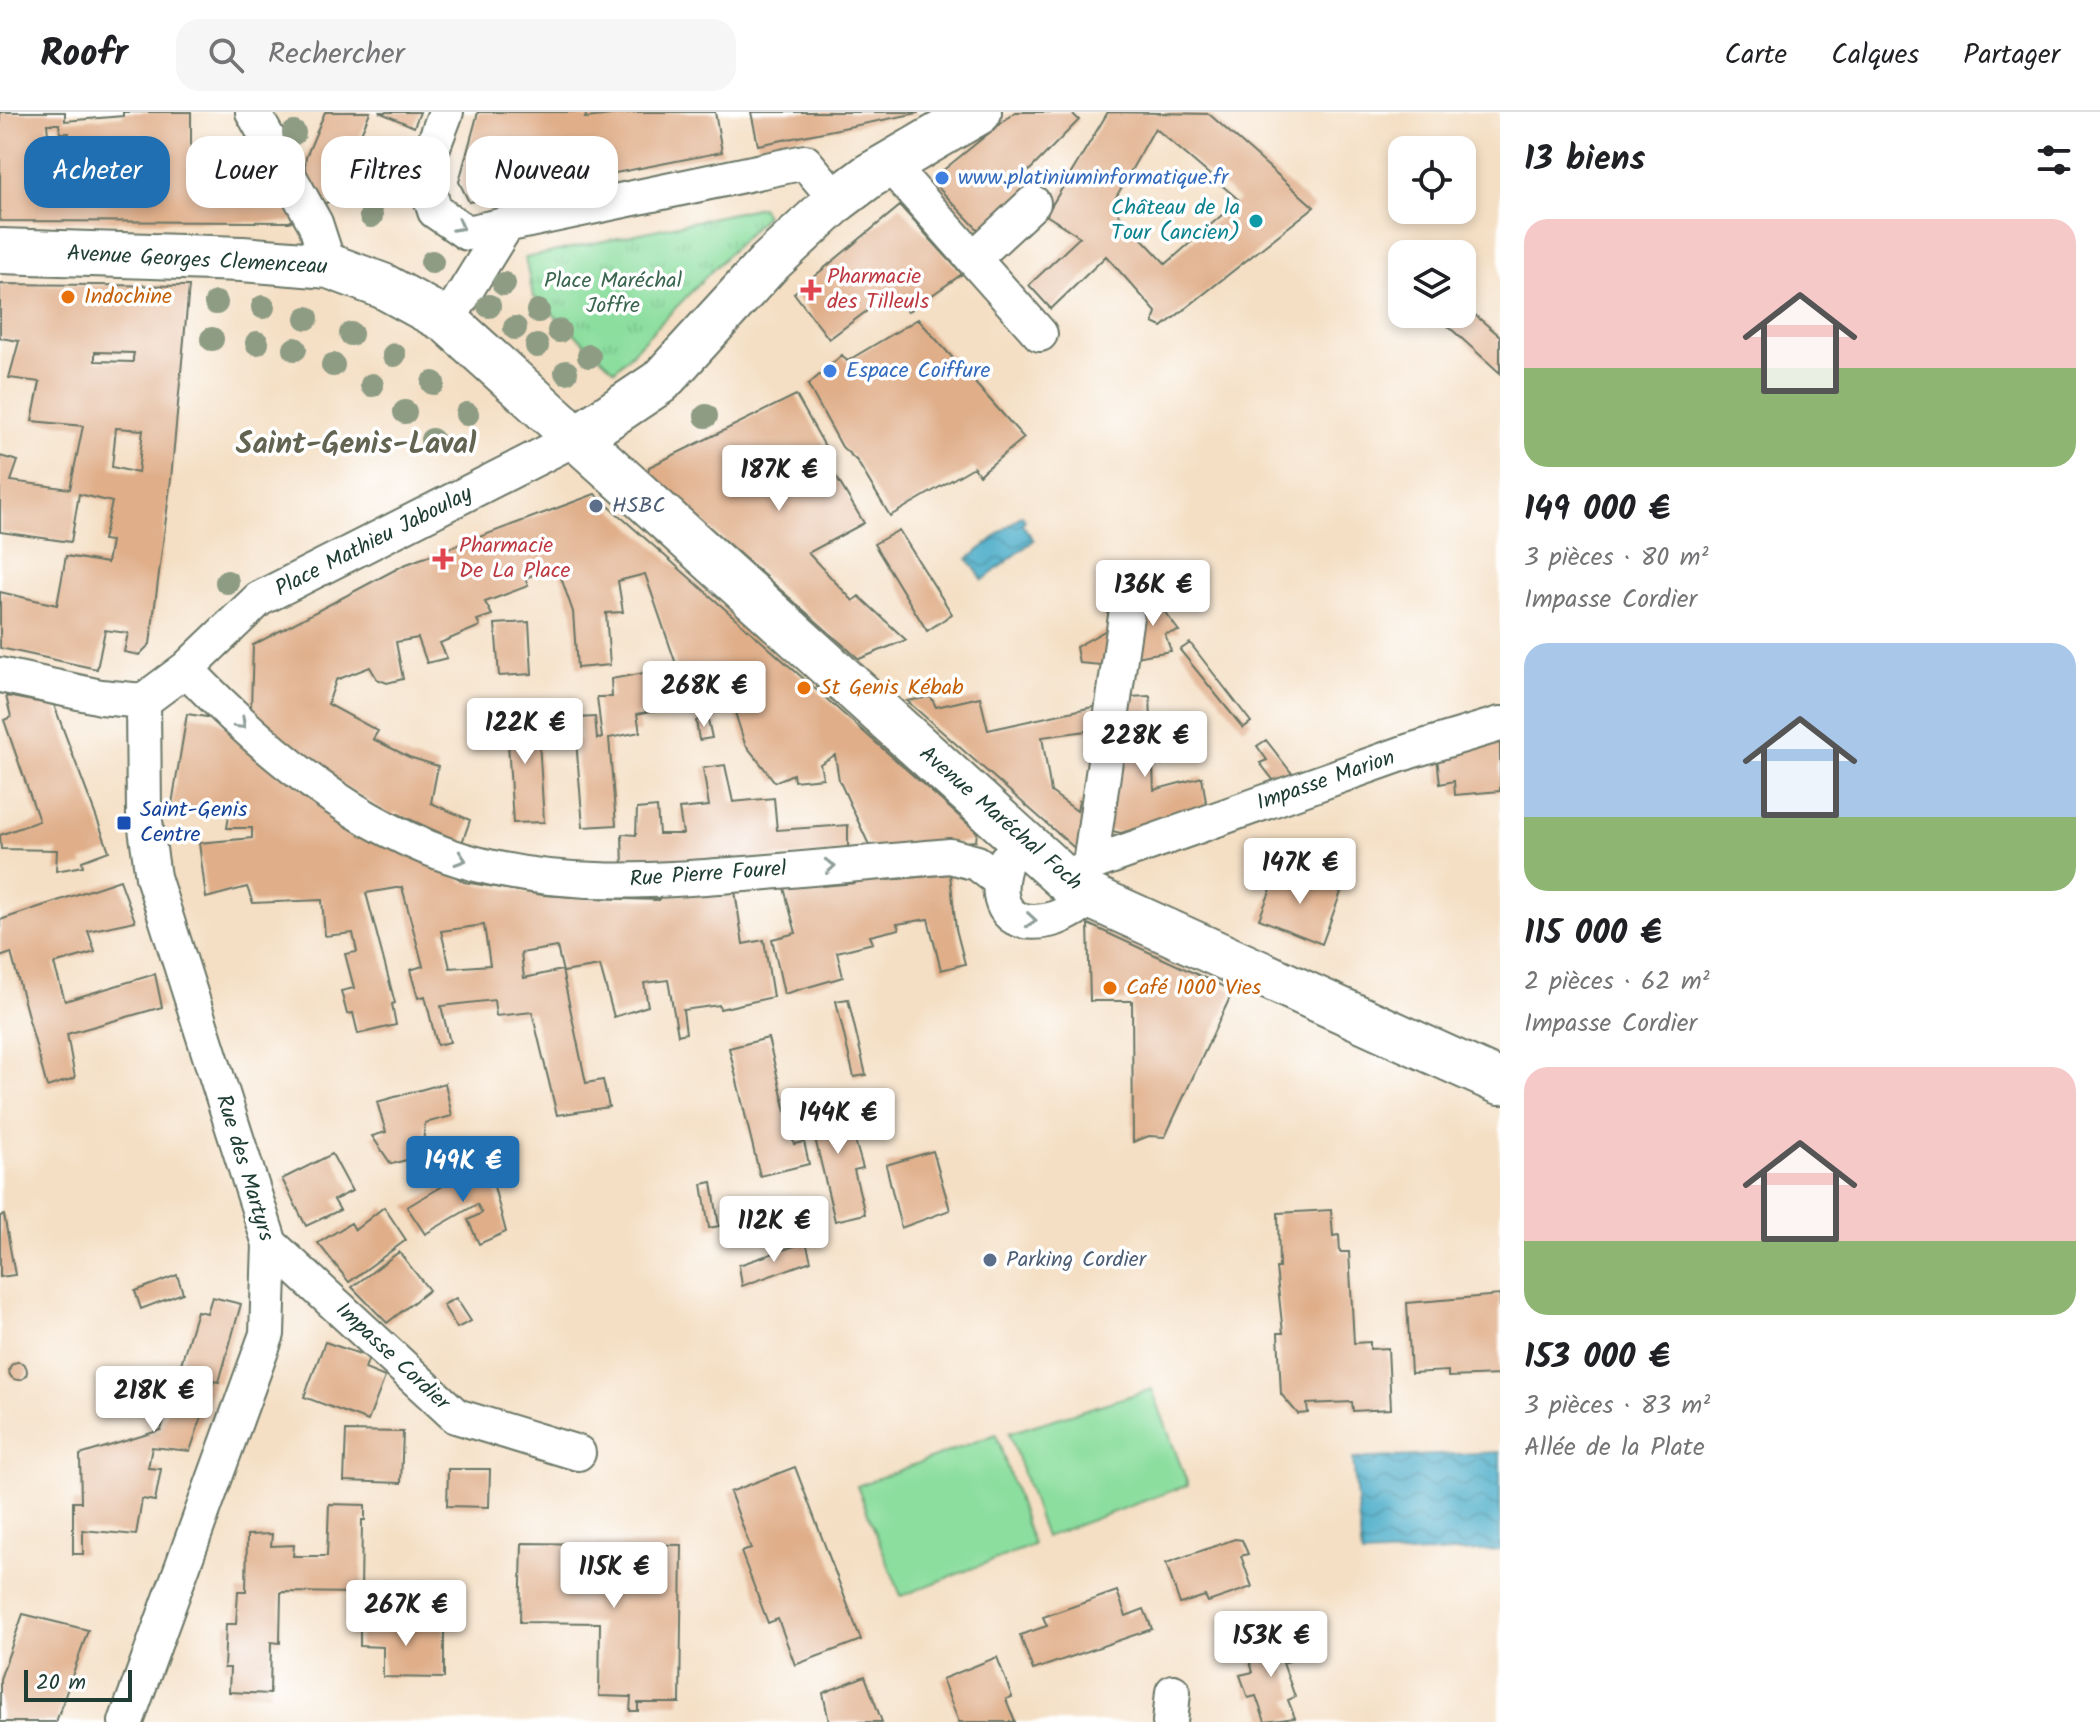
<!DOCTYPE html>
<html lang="fr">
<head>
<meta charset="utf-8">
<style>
	body { margin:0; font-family:Kalam,sans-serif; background:#f6f6f6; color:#202124; height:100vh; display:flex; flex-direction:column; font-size:30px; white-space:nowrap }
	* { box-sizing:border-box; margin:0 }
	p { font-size:26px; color:#757577 }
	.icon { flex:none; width:44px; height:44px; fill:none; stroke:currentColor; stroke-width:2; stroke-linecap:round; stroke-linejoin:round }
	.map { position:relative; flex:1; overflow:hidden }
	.details { display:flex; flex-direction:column; background:#fff; width:600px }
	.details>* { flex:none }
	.hud { position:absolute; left:24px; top:24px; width:760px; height:72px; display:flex; gap:16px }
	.buttons { position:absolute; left:1388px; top:24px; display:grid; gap:16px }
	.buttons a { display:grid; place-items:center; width:88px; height:88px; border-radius:16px; background:#fff; box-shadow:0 4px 12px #0003; font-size:40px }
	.scale { position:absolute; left:24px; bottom:20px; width:108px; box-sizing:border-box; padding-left:8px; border:4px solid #1f3d34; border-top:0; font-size:22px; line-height:28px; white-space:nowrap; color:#1f3d34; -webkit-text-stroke:6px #fff; paint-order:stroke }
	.price { position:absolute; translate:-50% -68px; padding:0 18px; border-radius:8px; background:#fff; color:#222; font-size:26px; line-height:52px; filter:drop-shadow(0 2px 4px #0008) }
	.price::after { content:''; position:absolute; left:50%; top:48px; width:24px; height:18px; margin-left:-12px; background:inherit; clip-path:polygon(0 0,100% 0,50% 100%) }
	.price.selected { background:#1f6fb2; color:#fff }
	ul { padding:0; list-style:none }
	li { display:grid; align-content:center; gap:16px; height:424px; padding:0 24px }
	li span { display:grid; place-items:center; height:248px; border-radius:24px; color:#555 }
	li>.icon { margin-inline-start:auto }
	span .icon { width:144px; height:144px; fill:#fffc; stroke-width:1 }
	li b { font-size:34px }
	h2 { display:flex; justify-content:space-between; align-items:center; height:96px; padding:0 24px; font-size:34px }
	.chip { padding:0 28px; border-radius:24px; background:#fff; box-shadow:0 4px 12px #0003; font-size:28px; line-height:72px }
	.chip.selected { background:#1f6fb2; color:#fff }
	header { display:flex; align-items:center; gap:48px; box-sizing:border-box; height:112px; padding:0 40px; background:#fff; border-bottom:2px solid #e0e0e0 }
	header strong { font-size:38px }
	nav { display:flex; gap:44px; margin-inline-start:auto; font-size:28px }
	.search { width:560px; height:72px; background:#f6f6f6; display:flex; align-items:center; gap:20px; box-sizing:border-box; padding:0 28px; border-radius:24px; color:#757577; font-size:30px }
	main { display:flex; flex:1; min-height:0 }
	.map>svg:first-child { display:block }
	.park { fill:url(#park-tufts); stroke:#568e6a; stroke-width:2 }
	.pitch { fill:#8cde9f; stroke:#568e6a; stroke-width:2 }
	.water { fill:url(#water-waves); stroke:#34747e; stroke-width:2 }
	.building { fill:#e0af8a; fill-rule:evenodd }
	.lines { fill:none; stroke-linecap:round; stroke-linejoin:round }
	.minor-casing { stroke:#6a7666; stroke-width:38 }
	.major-casing { stroke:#6a7666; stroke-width:48 }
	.minor { stroke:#fff; stroke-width:34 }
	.major { stroke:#fff; stroke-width:44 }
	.tree { fill:#8e9c84 }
	.oneway { stroke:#8f9e9a }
	.shop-dot { fill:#3f7fe0; stroke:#fff; stroke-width:3 }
	.culture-dot { fill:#0f9aa8; stroke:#fff; stroke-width:3 }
	.health-dot { fill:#e0444e; stroke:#fff; stroke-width:3 }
	.food-dot { fill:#e8710a; stroke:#fff; stroke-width:3 }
	.service-dot { fill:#5c6f8a; stroke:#fff; stroke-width:3 }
	.transit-dot { fill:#1a4fb4; stroke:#fff; stroke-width:3 }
	.labels { text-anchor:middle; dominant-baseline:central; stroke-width:7; stroke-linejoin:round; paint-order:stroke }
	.shop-label { font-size:22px; fill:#366cbe; stroke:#fff; text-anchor:start }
	.culture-label { font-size:22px; fill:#0d838f; stroke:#fff; text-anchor:end }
	.street-label { font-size:22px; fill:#1f3d34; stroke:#fff }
	.health-label { font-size:22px; fill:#be3a42; stroke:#fff; text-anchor:start }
	.park-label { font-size:22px; fill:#3a654f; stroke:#fff }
	.food-label { font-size:22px; fill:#c56008; stroke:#fff; text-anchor:start }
	.service-label { font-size:22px; fill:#4e5e75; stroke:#fff; text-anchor:start }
	.transit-label { font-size:22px; fill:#164399; stroke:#fff; text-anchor:start }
	.district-label { font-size:30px; font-weight:bold; fill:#636552; stroke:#fff }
</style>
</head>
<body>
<header>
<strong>Roofr</strong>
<div class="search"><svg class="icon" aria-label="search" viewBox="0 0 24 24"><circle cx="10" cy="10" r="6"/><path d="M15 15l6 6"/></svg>Rechercher</div>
<nav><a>Carte</a><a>Calques</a><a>Partager</a></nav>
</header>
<main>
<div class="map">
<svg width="1500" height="1610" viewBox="0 0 1500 1610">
	<defs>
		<pattern id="park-tufts" width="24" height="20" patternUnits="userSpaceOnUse" patternTransform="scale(2)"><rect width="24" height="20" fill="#8cde9f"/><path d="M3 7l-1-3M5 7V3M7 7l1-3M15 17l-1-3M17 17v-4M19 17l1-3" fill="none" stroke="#78bf8a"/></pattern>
		<pattern id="water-waves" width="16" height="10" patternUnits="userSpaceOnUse" patternTransform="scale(2)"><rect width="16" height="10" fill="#49acc8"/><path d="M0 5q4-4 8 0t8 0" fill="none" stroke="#3c8da3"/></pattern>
	</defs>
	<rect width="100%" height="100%" fill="#fff"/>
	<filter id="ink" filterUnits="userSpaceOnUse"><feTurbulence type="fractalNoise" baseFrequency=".0125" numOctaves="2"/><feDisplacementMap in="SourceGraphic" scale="16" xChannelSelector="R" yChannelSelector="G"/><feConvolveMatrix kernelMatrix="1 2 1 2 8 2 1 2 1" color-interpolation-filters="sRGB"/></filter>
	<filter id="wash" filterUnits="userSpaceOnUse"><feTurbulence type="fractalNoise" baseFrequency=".006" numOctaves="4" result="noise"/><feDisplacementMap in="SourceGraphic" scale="32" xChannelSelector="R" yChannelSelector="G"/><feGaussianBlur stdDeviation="1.8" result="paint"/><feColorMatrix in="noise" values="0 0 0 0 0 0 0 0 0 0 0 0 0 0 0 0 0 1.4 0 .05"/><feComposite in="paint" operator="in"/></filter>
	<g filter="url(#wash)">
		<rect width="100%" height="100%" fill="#f4dfc4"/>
		<path class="park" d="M761 95 766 103 615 258 533 184 525 146Z"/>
		<path class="pitch" d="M1152 1277 1188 1373 1045 1425 1009 1321Z
			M996 1322 1033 1433 901 1484 857 1374Z"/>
		<path class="water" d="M1022 403 1025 408 1022 412 1034 428 983 468 968 447Z
			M1500 1340V1438L1362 1444 1353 1347Z"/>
		<g id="blocks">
			<path class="building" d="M0 0H65V9L123 4V0H191V59L265 61 298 106 289 110 0 109ZM47 12H59L60 21H69L67 58 61 57V64H52ZM143 45 160 46 161 73H142Z
				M325 0H370L333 88 321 93 304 62 306 45Z
				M379 0H420L414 15Z
				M478 0H587L585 6 638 0H715L722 40 469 90 459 70Z
				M751 0H918V1L758 33Z
				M1015 0H1071L1079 8 1020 68 1031 80 984 124 931 68Z
				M1108 0 1209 2 1314 95 1162 215 1153 211 1156 200 1106 144 1051 197 1029 173 1080 125 1046 103ZM1155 16 1239 88 1166 152 1111 94Z
				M900 94 962 162 908 200 891 181 829 227 794 181Z
				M0 172 189 174 171 367 150 532 139 543 124 540 128 521 105 518 97 557 0 536V480L57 493 66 444 107 451 111 429 103 428 112 390 79 382 71 430 0 420V344L18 349 11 369 70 377 83 314 32 309 40 270 9 266 19 229 0 226ZM95 240 134 241 133 246V250L95 249ZM116 316 143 318 138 361 112 355Z
				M1462 192 1500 224V261L1440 207 1445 202H1462Z
				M918 207 1024 326 979 363 974 355 890 404 857 349 842 335 808 273 842 243 847 249Z
				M796 283 831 345 826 348 864 411 808 441 853 489 859 484 906 528 859 547 648 361 649 355Z
				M595 382 977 720 976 729 878 737 869 733 839 668 835 643 820 652 823 666 794 669 793 662 775 670 745 632 733 594 721 598 706 560 684 574 690 591 637 602 640 620 609 626 616 713 583 715 576 628H581L579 606 595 605 597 627 602 626 597 585H612L611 567 677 555 645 462 618 469 623 500 606 501 610 553 577 556 573 500 557 454 525 466 528 474 485 490 492 503 477 508 480 514 440 531 447 546 427 551 418 526 396 530 403 567 387 571 377 567 370 555 336 568 328 592 378 619 373 627 409 645 438 654 431 691 470 708 462 731 394 700 393 705 282 633 251 596 253 533 404 453Z
				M899 418 952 502 927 519 874 432Z
				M1143 478 1149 479 1179 519 1165 522 1171 539 1135 545Z
				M529 510 532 562 499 564 495 512Z
				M1121 510 1113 554 1079 551 1076 535Z
				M1190 531 1251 610 1243 616 1180 538Z
				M6 584 54 593 109 739 82 749 83 754 56 759 57 738 1 737 0 723 39 709 4 608 11 605Z
				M1150 584 1154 678 1202 665 1207 696 1121 721 1103 717 1128 585Z
				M931 585 936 595 980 585 988 618 1106 592 1101 617 1042 625 1051 680 1077 699 1079 689 1087 695 1079 740 907 589Z
				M537 596 544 710 513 711 506 598Z
				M187 602 213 606 464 770 543 783 588 786 659 788V783L735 779 743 832 764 828 773 885 720 897 719 893 683 898 686 921 678 923 668 868 644 871 648 894 614 905 600 854 563 860 557 835 521 841 524 866 562 858 586 971 603 968 609 995 557 1003 532 900 496 904 494 888 441 894 450 930 437 933 425 884 418 886 410 858 423 854 402 775 366 781 395 891 392 892 396 913 358 922 353 901 347 902 341 879 354 876 345 842 357 840 353 821 325 824 322 788 253 791 247 775 206 786 199 731 252 726V716H227L230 697 171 698ZM484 813 490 853 450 856 441 819Z
				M707 603 712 626 699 628 696 609Z
				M1500 626V679L1455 683 1454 669 1440 672 1437 645Z
				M1266 628 1297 668 1278 674 1260 651 1267 648 1257 634Z
				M725 653 733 690 774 686 777 718 848 713V740L623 756 622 722 636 723 637 697 657 695 659 722H683L679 697 709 694 703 656Z
				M1280 755 1341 780 1322 832 1259 807Z
				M950 762 956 817 965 852 941 858 928 807 897 812 899 817 870 824 873 831 837 840 843 865 784 882 772 827 796 821 783 772 820 767 822 774 855 771 854 764 886 763 888 768Z
				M120 768 135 809 88 819 95 840 54 852 65 889 155 862 162 895 67 922 75 966 47 975 11 841 0 845V808Z
				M1088 812 1233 879 1165 1025 1149 1024 1133 1030 1132 889H1090Z
				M848 887 866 963 854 965 836 889Z
				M768 926 794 1032 804 1030 809 1052 760 1064 729 936Z
				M445 971 452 1004 425 1011 422 1044 391 1052 372 1024 386 1020 377 990Z
				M842 984 863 1056 854 1058 865 1102 835 1109 807 993Z
				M933 1039 950 1098 901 1116 886 1053Z
				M332 1042 352 1079 334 1088 340 1098 306 1114 282 1067Z
				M487 1048 506 1120 479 1132 468 1108 482 1101 477 1092 425 1122 407 1095Z
				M712 1070 719 1114 709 1116 702 1072Z
				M384 1095 406 1128 349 1170 318 1131 351 1111 355 1118Z
				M1331 1098 1333 1124 1339 1123 1340 1140H1349L1354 1231 1370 1230V1237L1388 1236 1391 1297 1353 1299 1352 1290 1307 1292 1308 1301 1298 1302 1281 1282 1278 1221H1283L1276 1156H1279L1278 1101Z
				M4 1103 15 1163 0 1165V1104Z
				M806 1130 811 1149 742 1174 739 1153Z
				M399 1140 429 1178 387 1211 352 1175Z
				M177 1163 183 1181 141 1197 135 1179Z
				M1500 1183V1263L1448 1265V1259L1411 1261 1407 1191Z
				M212 1185 241 1192 219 1270 214 1269 190 1339 152 1335 148 1356 161 1357 155 1389 142 1387 136 1423 83 1418V1442H73V1390H81L80 1343 161 1318 197 1199 207 1201Z
				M456 1186 471 1209 457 1216 443 1193Z
				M325 1230 369 1245 365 1257 385 1265 368 1309 304 1285Z
				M9 1259a9 9 0 1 1 18 0a9 9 0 1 1-18 0Z
				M346 1319 403 1320 401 1371 344 1369Z
				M795 1355 861 1528 795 1553 778 1507 768 1511 741 1440 751 1437 730 1380Z
				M448 1357H490L489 1395 447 1394Z
				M329 1392 365 1393V1408H362L361 1481 281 1480 280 1531 271 1530 270 1582 229 1580 230 1556H224L226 1512H236L238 1479H246L247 1423 272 1422 271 1434 294 1433 293 1444H327Z
				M1235 1427 1242 1428 1248 1442 1241 1444 1252 1475 1208 1490 1205 1484 1180 1492 1166 1451Z
				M522 1431 682 1433 680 1591H638V1599H630L631 1585 599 1584 600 1511 520 1510Z
				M1117 1479 1126 1504 1144 1497 1152 1517 1033 1558 1020 1523 1047 1514 1043 1505Z
				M23 1502 88 1518 56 1610H0V1567Z
				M360 1505H384V1514H444V1566L383 1565V1535L360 1534Z
				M1282 1519 1292 1548 1283 1551 1295 1585 1288 1588 1295 1606 1265 1610 1256 1584 1248 1586 1240 1563 1253 1560 1247 1540 1264 1534 1261 1527Z
				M997 1545 1012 1585 1006 1587 1015 1610H959L942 1567Z
				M865 1564 882 1610H829L823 1581Z"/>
		</g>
	</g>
	<g filter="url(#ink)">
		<use href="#blocks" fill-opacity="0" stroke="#6a7666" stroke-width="2"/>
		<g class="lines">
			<g class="minor-casing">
				<path id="minor" d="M253 0 315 111 329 154
					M446 0 423 61 435 99 467 121 805 50 837 88
					M889 52 1040 222
					M973 147 1033 91
					M447 209 505 115
					M186 557C263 637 354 715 462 748 558 777 659 769 757 761 821 755 885 750 950 744L977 751 999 768
					M0 563 101 585 143 589
					M1006 748C993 785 1002 818 1049 808 1064 805 1080 793 1094 786
					M1090 752 1126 504
					M1069 771 1090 752 1410 639 1500 612
					M270 1132 456 1304 578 1341
					M126 1610 267 1222 270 1132 153 765 144 702 143 589 186 557 259 487 578 325
					M1170 1610 1173 1580"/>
			</g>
			<g class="major-casing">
				<path id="major" d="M0 139 242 147 329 154 383 174 447 209 1069 771 1094 786 1500 970
					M578 325 660 270 768 152 837 88 869 64 979 0"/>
			</g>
			<use href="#minor" class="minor"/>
			<use href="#major" class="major"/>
		</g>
		<g class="tree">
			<circle cx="294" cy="21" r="12"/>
			<circle cx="371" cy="104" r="12"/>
			<circle cx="432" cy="150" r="12"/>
			<circle cx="504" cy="172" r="12"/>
			<circle cx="216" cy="191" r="12"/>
			<circle cx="489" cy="194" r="12"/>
			<circle cx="263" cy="195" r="12"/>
			<circle cx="538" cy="199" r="12"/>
			<circle cx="307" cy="206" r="12"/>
			<circle cx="515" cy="216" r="12"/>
			<circle cx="559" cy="219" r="12"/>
			<circle cx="351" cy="222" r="12"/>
			<circle cx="212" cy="227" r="12"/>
			<circle cx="257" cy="231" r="12"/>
			<circle cx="537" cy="234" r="12"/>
			<circle cx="295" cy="237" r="12"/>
			<circle cx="394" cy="243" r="12"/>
			<circle cx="589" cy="244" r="12"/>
			<circle cx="333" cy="253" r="12"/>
			<circle cx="566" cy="260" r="12"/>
			<circle cx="433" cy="271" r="12"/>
			<circle cx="372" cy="273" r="12"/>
			<circle cx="405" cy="300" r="12"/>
			<circle cx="467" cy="302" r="12"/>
			<circle cx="706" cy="304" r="12"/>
			<circle cx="432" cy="328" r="12"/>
			<circle cx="227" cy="470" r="12"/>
		</g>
		<defs><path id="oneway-chevron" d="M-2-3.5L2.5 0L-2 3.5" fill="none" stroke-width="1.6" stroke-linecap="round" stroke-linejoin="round" transform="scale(2)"/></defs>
		<g class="oneway">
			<use href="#oneway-chevron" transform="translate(459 114) rotate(29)"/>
			<use href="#oneway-chevron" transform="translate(241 612) rotate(44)"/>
			<use href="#oneway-chevron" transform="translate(461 747) rotate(18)"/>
			<use href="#oneway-chevron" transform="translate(830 754) rotate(-5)"/>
			<use href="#oneway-chevron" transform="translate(1031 808) rotate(5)"/>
		</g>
	</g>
	<g class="shop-dot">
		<circle cx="942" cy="66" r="8"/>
		<circle cx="830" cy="259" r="8"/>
	</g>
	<circle class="culture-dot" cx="1256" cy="109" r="8"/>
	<g class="health-dot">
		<path d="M807 166h8v8h8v8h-8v8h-8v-8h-8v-8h8z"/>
		<path d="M439 435h8v8h8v8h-8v8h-8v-8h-8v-8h8z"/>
	</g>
	<g class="food-dot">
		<circle cx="68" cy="185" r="8"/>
		<circle cx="804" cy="576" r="8"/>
		<circle cx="1110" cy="876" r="8"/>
	</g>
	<g class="service-dot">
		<circle cx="596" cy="394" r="8"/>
		<circle cx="990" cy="1148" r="8"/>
	</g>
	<rect class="transit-dot" x="116" y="703" width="16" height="16" rx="4"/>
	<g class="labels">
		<g class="shop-label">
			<text x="958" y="66">www.platiniuminformatique.fr</text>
			<text x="846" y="259">Espace Coiffure</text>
		</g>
		<g class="culture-label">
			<text x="1240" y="96">Château de la<tspan x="1240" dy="25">Tour (ancien)</tspan></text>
		</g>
		<g class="street-label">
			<text transform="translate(197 149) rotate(3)">Avenue Georges Clemenceau</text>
			<text transform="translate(374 430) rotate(-27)">Place Mathieu Jaboulay</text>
			<text transform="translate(1326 669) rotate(-19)">Impasse Marion</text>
			<text transform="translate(1000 707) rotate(41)">Avenue Maréchal Foch</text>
			<text transform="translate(708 763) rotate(-4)">Rue Pierre Fourel</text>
			<text transform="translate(244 1056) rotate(73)">Rue des Martyrs</text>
			<text transform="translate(392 1245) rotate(43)">Impasse Cordier</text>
		</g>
		<g class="health-label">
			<text x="827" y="165">Pharmacie<tspan x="827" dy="25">des Tilleuls</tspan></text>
			<text x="459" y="434">Pharmacie<tspan x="459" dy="25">De La Place</tspan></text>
		</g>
		<g class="park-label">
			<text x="613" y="169">Place Maréchal<tspan x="613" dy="25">Joffre</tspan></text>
		</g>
		<g class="food-label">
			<text x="84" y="185">Indochine</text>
			<text x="820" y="576">St Genis Kébab</text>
			<text x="1126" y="876">Café 1000 Vies</text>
		</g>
		<g class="service-label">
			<text x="612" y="394">HSBC</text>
			<text x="1006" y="1148">Parking Cordier</text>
		</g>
		<g class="transit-label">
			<text x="140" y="698">Saint-Genis<tspan x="140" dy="25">Centre</tspan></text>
		</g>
		<g class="district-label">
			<text x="356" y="333">Saint-Genis-Laval</text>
		</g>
	</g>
</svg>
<div class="buttons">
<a><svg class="icon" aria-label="locate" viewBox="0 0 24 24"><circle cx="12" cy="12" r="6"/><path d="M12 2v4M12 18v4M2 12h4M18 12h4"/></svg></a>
<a><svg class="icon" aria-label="layers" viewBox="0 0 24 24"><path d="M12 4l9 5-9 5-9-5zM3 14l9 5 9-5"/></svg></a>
</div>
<div class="scale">20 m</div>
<b class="price" style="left:779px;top:401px">187K €</b>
<b class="price" style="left:1153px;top:516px">136K €</b>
<b class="price" style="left:704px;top:617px">268K €</b>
<b class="price" style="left:525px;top:654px">122K €</b>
<b class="price" style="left:1145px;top:667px">228K €</b>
<b class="price" style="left:1300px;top:794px">147K €</b>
<b class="price" style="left:838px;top:1044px">144K €</b>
<b class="price selected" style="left:463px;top:1092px">149K €</b>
<b class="price" style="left:774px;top:1152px">112K €</b>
<b class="price" style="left:154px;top:1322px">218K €</b>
<b class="price" style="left:614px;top:1498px">115K €</b>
<b class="price" style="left:406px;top:1536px">267K €</b>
<b class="price" style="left:1271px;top:1567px">153K €</b>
<div class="hud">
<a class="chip selected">Acheter</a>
<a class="chip">Louer</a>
<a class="chip">Filtres</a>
<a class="chip">Nouveau</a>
</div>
</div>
<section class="details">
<h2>13 biens<svg class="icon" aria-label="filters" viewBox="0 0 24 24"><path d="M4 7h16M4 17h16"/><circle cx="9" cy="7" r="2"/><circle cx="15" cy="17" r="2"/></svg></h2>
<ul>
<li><span style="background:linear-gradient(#f6c9c9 60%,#8fb573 0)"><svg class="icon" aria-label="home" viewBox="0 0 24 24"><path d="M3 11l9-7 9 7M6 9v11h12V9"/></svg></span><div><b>149 000 €</b><p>3 pièces · 80 m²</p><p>Impasse Cordier</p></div></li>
<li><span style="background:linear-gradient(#a9c7e8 70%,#8fb573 0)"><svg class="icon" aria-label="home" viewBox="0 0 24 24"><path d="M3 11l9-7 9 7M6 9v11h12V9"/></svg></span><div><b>115 000 €</b><p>2 pièces · 62 m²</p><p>Impasse Cordier</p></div></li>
<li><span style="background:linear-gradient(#f6c9c9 70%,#8fb573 0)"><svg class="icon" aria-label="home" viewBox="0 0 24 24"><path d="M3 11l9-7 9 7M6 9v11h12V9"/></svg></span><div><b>153 000 €</b><p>3 pièces · 83 m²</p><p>Allée de la Plate</p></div></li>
</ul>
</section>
</main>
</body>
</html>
